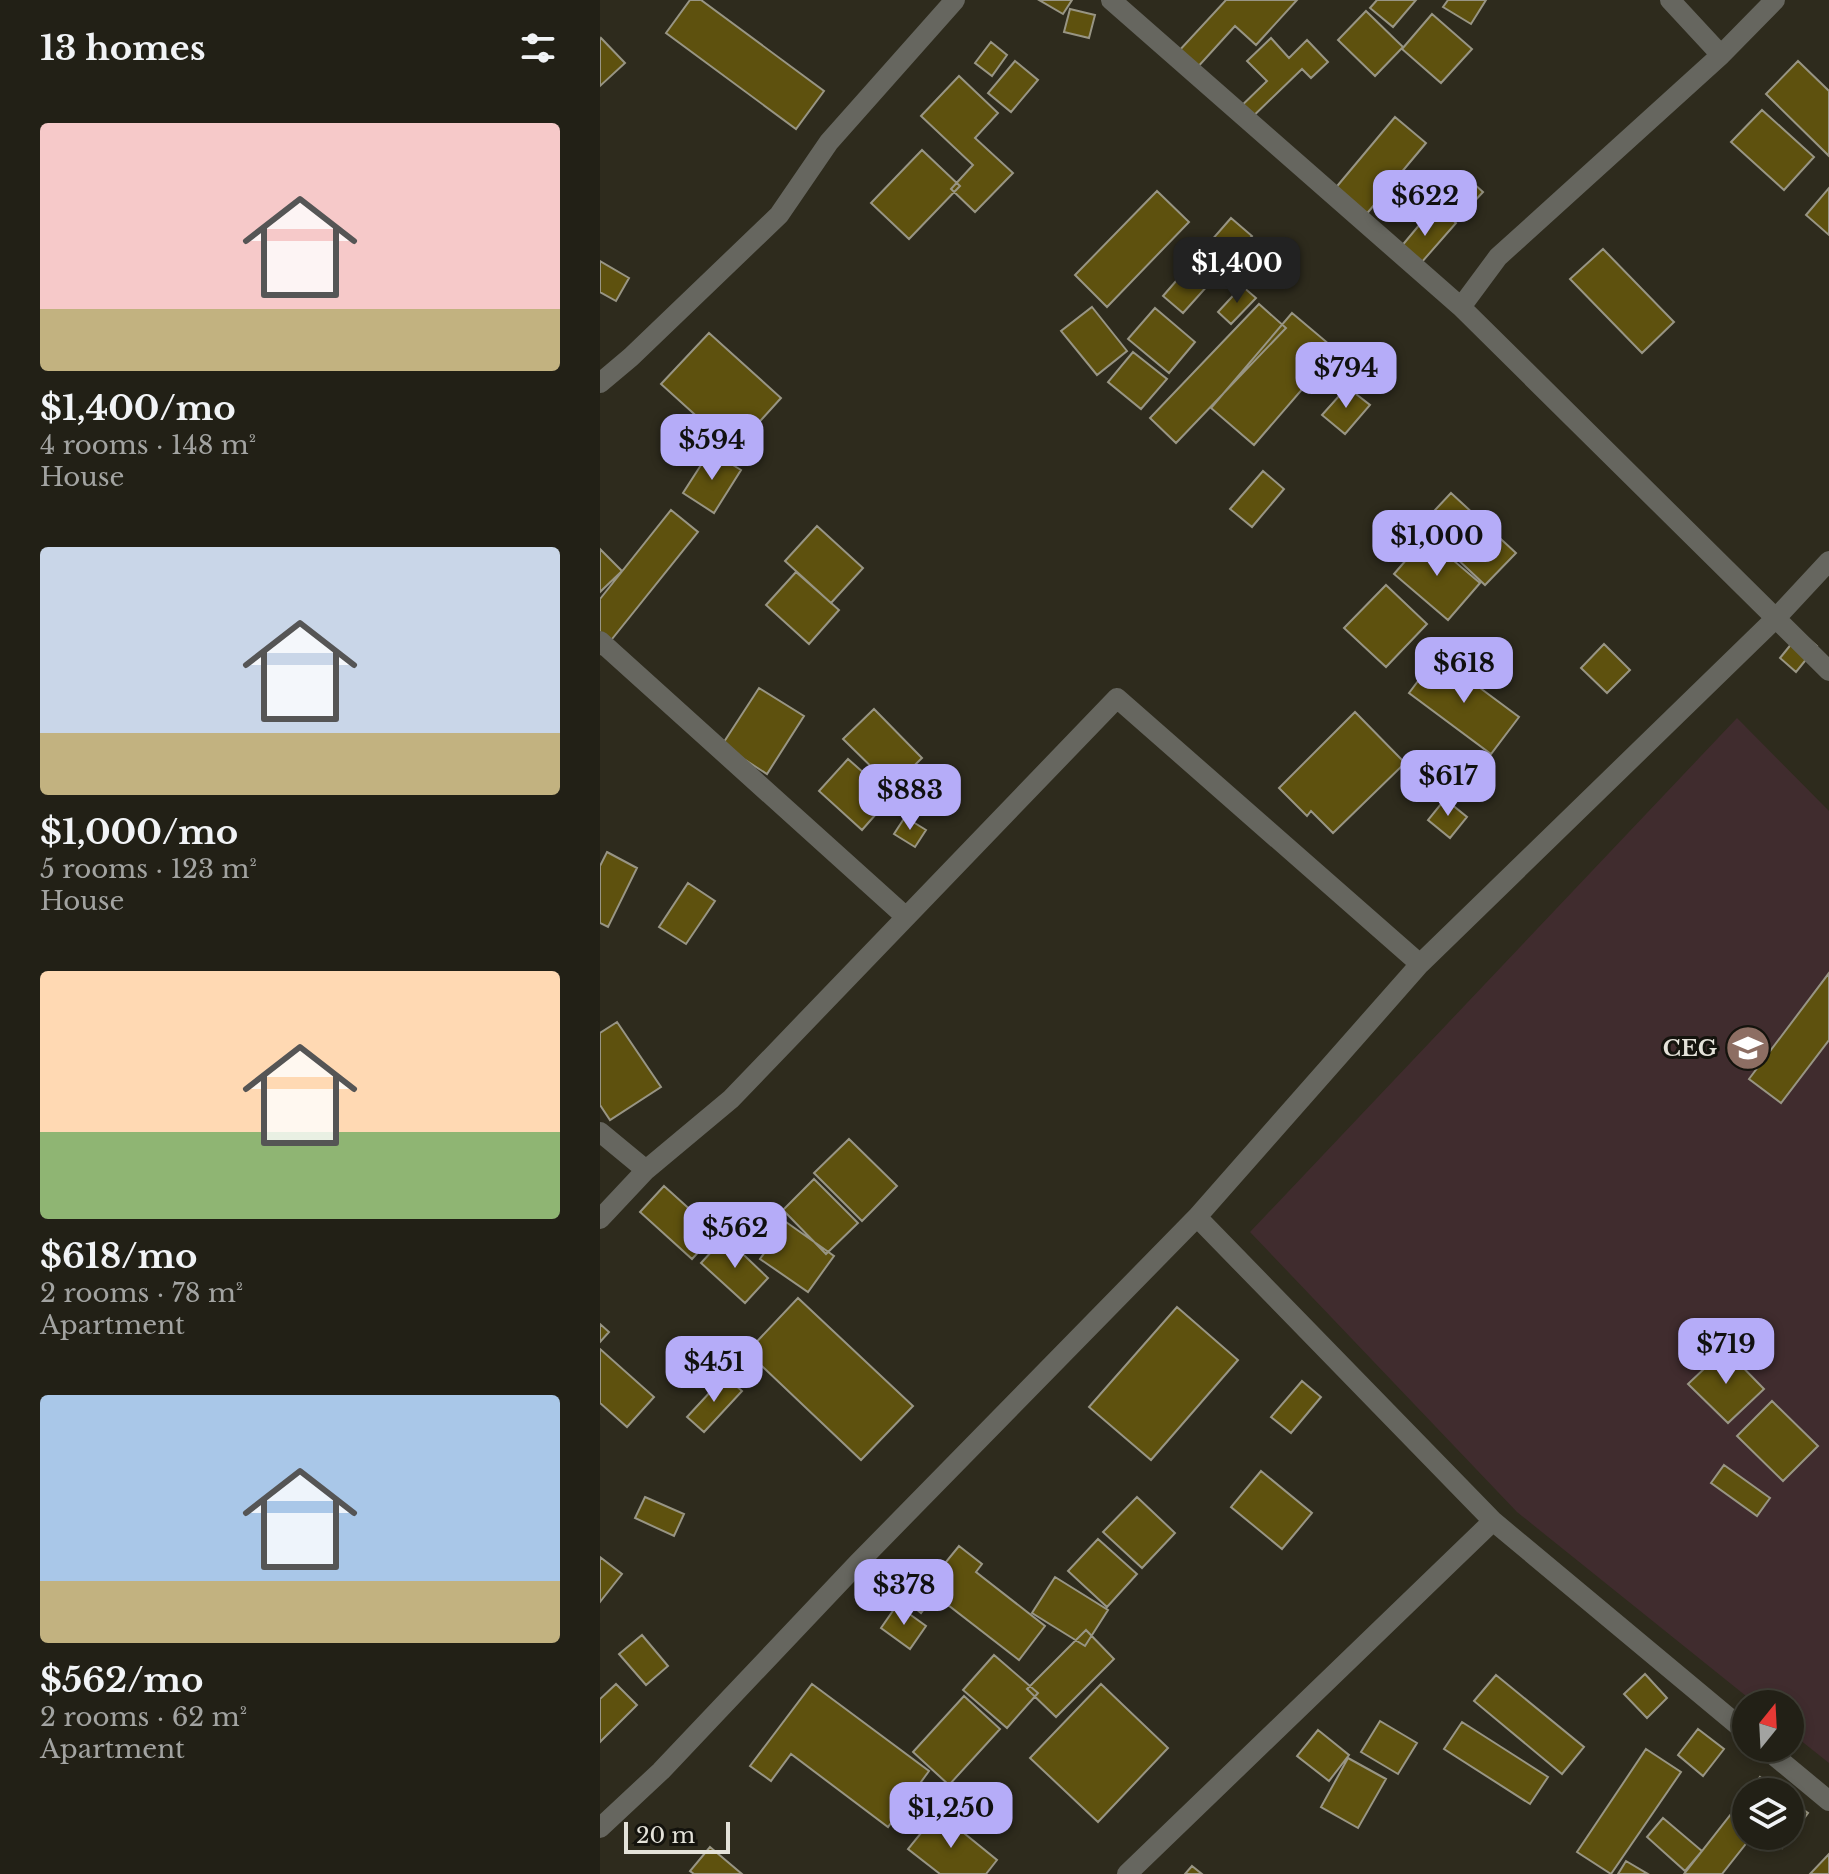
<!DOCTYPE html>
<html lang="en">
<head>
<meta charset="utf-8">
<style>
	body { margin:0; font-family:"Libre Baskerville",serif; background:#2e2d23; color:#f1f3f6; height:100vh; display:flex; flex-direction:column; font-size:30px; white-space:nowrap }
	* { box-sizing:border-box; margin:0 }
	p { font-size:26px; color:#a2a3a1 }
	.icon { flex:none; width:44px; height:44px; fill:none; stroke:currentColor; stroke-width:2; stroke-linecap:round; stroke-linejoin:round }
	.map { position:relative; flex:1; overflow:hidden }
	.panel { display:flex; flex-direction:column; background:#222016; width:600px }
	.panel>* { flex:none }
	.needle { width:52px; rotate:18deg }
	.fabs { position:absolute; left:1132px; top:1690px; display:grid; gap:16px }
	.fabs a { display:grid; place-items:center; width:72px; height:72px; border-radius:50%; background:#222016; box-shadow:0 4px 12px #0003,0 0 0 2px #3f3e35; font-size:40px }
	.scale { position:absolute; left:24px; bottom:20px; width:106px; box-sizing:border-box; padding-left:8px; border:4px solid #e4e2d9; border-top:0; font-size:22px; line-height:28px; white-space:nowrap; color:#e4e2d9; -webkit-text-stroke:6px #14130d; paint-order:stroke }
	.price { position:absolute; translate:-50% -68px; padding:0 18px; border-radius:16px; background:#b5acf8; color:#111; font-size:26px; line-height:52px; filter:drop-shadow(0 2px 4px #0008) }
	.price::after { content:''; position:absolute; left:50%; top:48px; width:24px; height:18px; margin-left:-12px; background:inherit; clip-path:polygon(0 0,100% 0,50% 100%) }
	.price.current { background:#222; color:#fff }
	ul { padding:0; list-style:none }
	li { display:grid; align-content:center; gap:16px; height:424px; padding:0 40px }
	li span { display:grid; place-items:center; height:248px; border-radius:8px; color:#555 }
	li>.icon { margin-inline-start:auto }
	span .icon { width:144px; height:144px; fill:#fffc; stroke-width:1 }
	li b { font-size:34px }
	h2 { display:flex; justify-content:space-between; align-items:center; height:96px; padding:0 40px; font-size:34px }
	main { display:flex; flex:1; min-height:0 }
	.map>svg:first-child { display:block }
	.education { fill:#402c2e }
	.building { fill:#5e510e; stroke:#989584; stroke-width:2 }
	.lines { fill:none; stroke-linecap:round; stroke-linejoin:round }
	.minor { stroke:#66665f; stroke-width:20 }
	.labels { text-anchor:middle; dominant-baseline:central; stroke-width:6; stroke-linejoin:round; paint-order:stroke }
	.poi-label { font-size:22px; font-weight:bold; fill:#e4e2d9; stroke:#14130d; text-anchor:end }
</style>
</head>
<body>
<main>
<section class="panel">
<h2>13 homes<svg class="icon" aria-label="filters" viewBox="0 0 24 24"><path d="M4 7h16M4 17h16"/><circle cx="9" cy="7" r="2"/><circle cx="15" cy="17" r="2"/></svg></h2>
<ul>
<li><span style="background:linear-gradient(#f6c9c9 75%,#c2b280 0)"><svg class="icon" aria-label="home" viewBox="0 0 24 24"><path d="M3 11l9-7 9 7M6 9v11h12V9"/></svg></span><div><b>$1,400/mo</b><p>4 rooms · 148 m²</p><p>House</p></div></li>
<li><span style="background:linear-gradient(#c9d6e8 75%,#c2b280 0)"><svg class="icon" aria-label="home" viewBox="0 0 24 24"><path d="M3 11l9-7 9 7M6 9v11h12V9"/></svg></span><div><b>$1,000/mo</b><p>5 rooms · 123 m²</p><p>House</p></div></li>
<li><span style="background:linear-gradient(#ffd9b3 65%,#8fb573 0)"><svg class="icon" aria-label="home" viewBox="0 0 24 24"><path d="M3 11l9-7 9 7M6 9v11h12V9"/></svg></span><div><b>$618/mo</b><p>2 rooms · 78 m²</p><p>Apartment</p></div></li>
<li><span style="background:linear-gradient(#a9c7e8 75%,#c2b280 0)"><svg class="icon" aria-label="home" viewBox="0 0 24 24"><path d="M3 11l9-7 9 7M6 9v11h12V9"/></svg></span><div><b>$562/mo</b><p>2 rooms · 62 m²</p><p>Apartment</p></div></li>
</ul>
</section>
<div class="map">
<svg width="1229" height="1874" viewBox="0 0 1229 1874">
	<rect width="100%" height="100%" fill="#2e2b1d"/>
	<path class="education" d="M1137 718 1229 811V1763L1190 1732V1704H1156L917 1512 650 1232Z"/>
	<path class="building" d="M90 0H101L224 91 196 129 66 33Z
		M439 0H472L463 14Z
		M626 0H697L656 45 635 26 595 70 577 53Z
		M777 0H816L793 27 770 8Z
		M848 0H886L871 24 843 7Z
		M470 9 495 15 489 38 464 32Z
		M766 11 803 47 775 76 738 40Z
		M832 14 872 49 841 83 802 49Z
		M1 38 25 63 0 86V40Z
		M671 38 689 58 707 40 728 62 711 78 702 69 643 126 632 115 667 81 647 61Z
		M391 42 407 55 392 76 375 63Z
		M415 61 438 80 411 112 388 93Z
		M1198 61 1229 91V156L1166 94Z
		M359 76 398 113 375 138 413 173 375 212 351 189 373 165 321 116Z
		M1162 110 1214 157 1184 190 1131 142Z
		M795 117 826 143 759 223 728 197Z
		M322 150 360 186 309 239 271 203Z
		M862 173 883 192 859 218 838 199Z
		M1229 188V235L1206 215Z
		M557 191 589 222 507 307 475 275Z
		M836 205 856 223 814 271 795 254Z
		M631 218 652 236 583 313 563 296Z
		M1003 249 1074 322 1042 353 970 279Z
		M0 261 29 278 16 301 0 292Z
		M642 286 656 298 631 324 618 312Z
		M659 304 686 328 576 443 550 418Z
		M492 307 527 351 497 375 461 331Z
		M555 308 595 342 569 373 528 339Z
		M692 313 736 350 654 445 611 408Z
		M109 333 181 398 134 450 61 384Z
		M533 352 567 379 541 409 508 382Z
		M747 387 770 405 745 434 722 415Z
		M110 451 141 470 114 513 83 493Z
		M663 471 684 489 652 527 630 509Z
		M851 493 916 553 885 585 821 525Z
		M71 510 98 532 0 654V599Z
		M217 526 263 568 231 603 185 561Z
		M826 537 880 583 848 620 794 574Z
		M0 549 22 571 0 592Z
		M196 572 239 610 209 644 166 605Z
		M786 585 827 624 786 667 744 628Z
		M1201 632 1217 646 1196 672 1180 658Z
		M1004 644 1030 670 1007 693 981 668Z
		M837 656 919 717 891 754 809 693Z
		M159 688 204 716 167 774 122 745Z
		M274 709 322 758 292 787 243 739Z
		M755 712 805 763 733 833 711 811 707 816 679 788Z
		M248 759 291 797 262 830 219 791Z
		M845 799 867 817 850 838 828 820Z
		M305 817 326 830 315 847 294 834Z
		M7 852 37 868 8 927 0 923V866Z
		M88 883 115 901 86 944 59 927Z
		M1229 973V1040L1181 1103 1149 1079Z
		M17 1022 61 1087 10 1120 0 1105V1033Z
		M249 1139 297 1186 262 1221 214 1173Z
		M214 1179 258 1223 226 1254 183 1210Z
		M64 1186 116 1233 92 1259 40 1212Z
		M186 1222 234 1256 208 1292 160 1259Z
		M125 1237 168 1278 145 1303 101 1263Z
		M198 1298 313 1406 261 1460 147 1352Z
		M577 1307 638 1360 551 1460 489 1407Z
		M0 1324 9 1332 0 1342Z
		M0 1349 54 1397 27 1427 0 1403Z
		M1125 1349 1164 1389 1128 1423 1088 1384Z
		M125 1376 142 1391 104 1432 87 1417Z
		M702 1381 721 1397 691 1433 671 1417Z
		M1172 1401 1218 1446 1183 1481 1137 1436Z
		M1124 1465 1170 1498 1157 1516 1111 1483Z
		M661 1471 712 1513 682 1549 631 1507Z
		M45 1497 84 1514 74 1536 35 1518Z
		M537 1497 575 1533 542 1568 503 1532Z
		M498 1539 537 1574 507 1607 468 1571Z
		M359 1546 382 1564 376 1572 445 1626 419 1660 335 1595 321 1613 310 1604 340 1566 342 1567Z
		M0 1557 22 1574 0 1602Z
		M455 1577 508 1610 485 1646 432 1613Z
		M297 1605 326 1626 310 1649 281 1628Z
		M486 1630 514 1659 456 1717 427 1689Z
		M42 1635 68 1666 46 1685 19 1654Z
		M394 1655 438 1693 407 1728 363 1690Z
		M1045 1674 1067 1698 1047 1718 1024 1694Z
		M896 1675 984 1747 962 1774 874 1701Z
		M16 1684 37 1705 0 1742V1699Z
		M212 1684 329 1771 288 1827 191 1754 171 1781 150 1766Z
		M501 1684 568 1748 498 1822 430 1758Z
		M364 1696 400 1729 349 1785 313 1752Z
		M780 1721 817 1743 798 1774 761 1752Z
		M862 1722 948 1777 930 1804 844 1749Z
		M1098 1729 1124 1749 1103 1776 1078 1755Z
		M718 1730 749 1755 729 1781 697 1756Z
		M1046 1749 1081 1772 1011 1874 977 1852Z
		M748 1758 786 1779 758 1828 721 1807Z
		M1160 1777 1179 1792H1149Z
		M1146 1795V1836H1152L1122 1874H1084Z
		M1190 1800 1208 1813 1182 1848 1165 1836H1190Z
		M338 1812 397 1860 386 1874H340L308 1849Z
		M1063 1818 1102 1851 1085 1871 1047 1837Z
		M110 1847 142 1874H94L90 1871Z
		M1229 1854V1874H1210Z
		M1026 1861 1048 1874H1018Z
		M592 1866 602 1874H585Z"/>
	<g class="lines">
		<path class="minor" d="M511 0 861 307 1229 671
			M1070 0 1121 55
			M861 307 898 257 1121 55 1175 0
			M0 383 31 357 179 215 229 142 355 0
			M0 641 306 917
			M0 1132 46 1170
			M597 1217 893 1521 1146 1732
			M0 1219 46 1170 131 1099 517 698 820 964
			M1165 1748 1229 1801
			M0 1828 61 1771 258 1563 597 1217 820 964 1177 617 1229 561
			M527 1874 893 1521"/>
	</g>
	<defs>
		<g id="university-disc" transform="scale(2.3)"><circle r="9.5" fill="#8d6e63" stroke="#14130d"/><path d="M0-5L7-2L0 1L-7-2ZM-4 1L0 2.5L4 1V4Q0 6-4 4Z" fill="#fff"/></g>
	</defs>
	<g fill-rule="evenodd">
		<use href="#university-disc" x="1148" y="1048"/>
	</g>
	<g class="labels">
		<g class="poi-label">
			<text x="1117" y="1048">CEG</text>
		</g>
	</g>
</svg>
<div class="fabs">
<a><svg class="needle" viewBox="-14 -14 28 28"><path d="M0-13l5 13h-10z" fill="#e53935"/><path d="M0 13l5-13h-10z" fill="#a2a3a1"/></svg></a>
<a><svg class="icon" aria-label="layers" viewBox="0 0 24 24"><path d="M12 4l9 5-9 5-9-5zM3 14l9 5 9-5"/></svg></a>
</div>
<div class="scale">20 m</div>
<b class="price" style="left:825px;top:238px">$622</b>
<b class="price current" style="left:637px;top:305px">$1,400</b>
<b class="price" style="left:746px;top:410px">$794</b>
<b class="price" style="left:112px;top:482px">$594</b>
<b class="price" style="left:837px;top:578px">$1,000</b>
<b class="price" style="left:864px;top:705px">$618</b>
<b class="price" style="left:848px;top:818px">$617</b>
<b class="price" style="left:310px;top:832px">$883</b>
<b class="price" style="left:135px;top:1270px">$562</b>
<b class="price" style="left:1126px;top:1386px">$719</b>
<b class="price" style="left:114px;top:1404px">$451</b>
<b class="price" style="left:304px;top:1627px">$378</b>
<b class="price" style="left:351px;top:1850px">$1,250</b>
</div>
</main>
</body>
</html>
